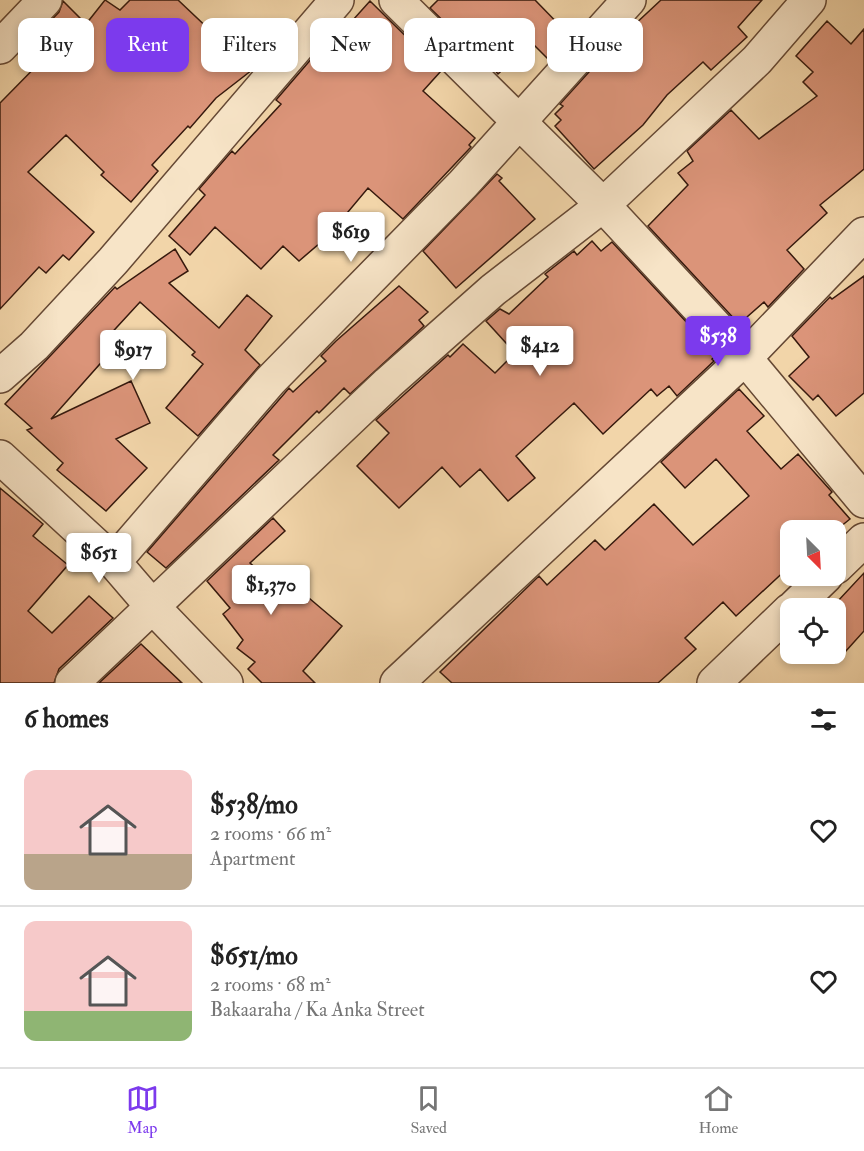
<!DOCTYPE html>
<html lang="en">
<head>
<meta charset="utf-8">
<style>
	body { margin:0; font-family:"IM FELL Double Pica",serif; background:#f2f2f2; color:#222; height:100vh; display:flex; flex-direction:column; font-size:22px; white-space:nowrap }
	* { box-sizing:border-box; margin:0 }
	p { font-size:20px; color:#767676 }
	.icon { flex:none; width:33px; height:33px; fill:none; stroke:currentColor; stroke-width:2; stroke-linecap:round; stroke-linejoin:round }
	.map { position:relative; height:683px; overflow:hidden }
	.drawer { display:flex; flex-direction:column; background:#fff; flex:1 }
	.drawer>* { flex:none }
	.hud { position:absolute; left:18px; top:18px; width:828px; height:54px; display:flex; gap:12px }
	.needle { width:39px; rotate:156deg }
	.fabs { position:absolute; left:780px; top:520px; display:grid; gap:12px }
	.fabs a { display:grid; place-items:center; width:66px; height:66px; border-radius:12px; background:#fff; box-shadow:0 3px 9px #0003; font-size:30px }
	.price { position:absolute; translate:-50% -51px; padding:0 14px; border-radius:6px; background:#fff; color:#222; font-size:20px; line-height:39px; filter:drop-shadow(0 2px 3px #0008) }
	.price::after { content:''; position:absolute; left:50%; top:36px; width:18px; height:14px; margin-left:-9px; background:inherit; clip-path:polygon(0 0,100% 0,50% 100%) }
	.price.current { background:#7c3aed; color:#fff }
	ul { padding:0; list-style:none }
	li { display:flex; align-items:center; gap:18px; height:150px; padding:0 24px }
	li+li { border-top:2px solid #e0e0e0 }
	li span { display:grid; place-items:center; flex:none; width:168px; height:120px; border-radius:12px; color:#555 }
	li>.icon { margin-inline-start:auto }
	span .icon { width:72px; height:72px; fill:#fffc; stroke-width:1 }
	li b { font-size:26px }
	h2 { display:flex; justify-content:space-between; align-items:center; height:72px; padding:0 24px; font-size:26px }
	.pill { padding:0 21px; border-radius:12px; background:#fff; box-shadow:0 3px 9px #0003; font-size:21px; line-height:54px }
	.pill.current { background:#7c3aed; color:#fff }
	.tab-bar { display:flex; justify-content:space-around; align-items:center; height:84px; border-top:2px solid #e0e0e0; background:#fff; font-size:16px; color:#767676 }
	.tab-bar a { display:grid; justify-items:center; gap:3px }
	.tab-bar .current { color:#7c3aed }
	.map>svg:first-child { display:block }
	.building { fill:#db9479; stroke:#36190d; stroke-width:1.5 }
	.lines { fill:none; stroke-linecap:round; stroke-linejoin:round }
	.minor-casing { stroke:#654834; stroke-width:36 }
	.minor { stroke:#f7e4c7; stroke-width:33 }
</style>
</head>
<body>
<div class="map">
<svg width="864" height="683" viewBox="0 0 864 683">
	<rect width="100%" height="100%" fill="#f2d5a9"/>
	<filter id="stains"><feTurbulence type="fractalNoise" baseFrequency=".00333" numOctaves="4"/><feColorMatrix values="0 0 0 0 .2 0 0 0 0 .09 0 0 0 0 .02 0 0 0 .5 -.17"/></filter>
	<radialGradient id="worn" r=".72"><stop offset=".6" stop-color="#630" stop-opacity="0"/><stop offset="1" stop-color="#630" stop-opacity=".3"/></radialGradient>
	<path class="building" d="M105 0 120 10 130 0H178L252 70 216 98 190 128 188 126 152 165 158 171 131 202 101 175 104 172 66 135 28 172 94 232 69 260 63 255 46 273 39 267 0 309V103L55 47 39 33 59 12 63 1 86 24Z
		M438 0H535L571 37 549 60 532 43 498 74 469 40 466 43 430 8Z
		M661 0H762L738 27 747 37 711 70 703 62 667 95 643 125 594 169 555 126 561 120 555 114 563 106 560 104 617 41Z
		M370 1 441 71 423 91 475 138 469 145 471 147 403 219 368 188 327 237 299 261 283 246 261 269 215 227 190 255 169 236 205 195 199 189 232 151 235 154 281 104 276 100 331 36 335 40Z
		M827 21 851 44 864 29V169L820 205 827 213 787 250 804 269 768 307 764 302 739 324 648 226 688 185 678 173 693 161 687 151 731 110 759 139 817 96 803 82 813 72 796 56Z
		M497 174 502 178 499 181 535 219 456 288 423 251Z
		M592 241 601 251 612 242 717 355 712 359 714 361 677 396 669 386 657 396 651 389 603 434 574 403 516 456 535 478 508 501 480 469 460 487 442 467 399 508 357 466 389 433 376 420 448 355 450 357 463 344 495 373 515 353 486 321 500 309 509 314 548 277 545 274 574 251 577 255Z
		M175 249 188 271 169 283 219 328 247 295 272 316 245 350 260 365 198 436 166 408 203 364 192 355 195 352 140 302 106 339 115 347 51 419 131 381 150 423 116 439 147 468 106 511 57 470 63 463 27 430 32 428 5 404 115 287 117 289Z
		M864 276V393L836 416 818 395 813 400 789 376 809 357 792 336 830 297 832 299Z
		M399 286 428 312 419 320 424 326 350 394 344 388 319 413 317 411 273 455 279 460 166 568 147 552 284 394 289 388 293 392 326 361 321 356 336 341Z
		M739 389 764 416 747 431 781 469 798 454 832 492 829 495 850 519 835 531H790V566L736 616 723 602 685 638 696 649 658 683H452L440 672 539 576 547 585 595 540 605 550 654 504 693 545 749 496 716 459 685 488 661 462Z
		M0 488 43 524 33 536 68 565 28 611 52 633 89 596 113 618 59 669 54 683H0Z
		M273 518 285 531 250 563 295 602 303 593 342 626 303 671 315 683H262L248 669 255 662 237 648 243 640 223 614 230 608 207 581Z
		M864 573V631L836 662V603Z
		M141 644 182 683H99Z"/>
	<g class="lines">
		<g class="minor-casing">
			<path id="minor" d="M396 0 603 205 745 358 864 501
				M0 47 45 0
				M0 376 34 346 113 261 337 0
				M0 457 114 562 151 605 226 683
				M114 562 270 381 463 184 629 0
				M836 567 864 540
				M792 609 826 576
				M72 683 388 383 493 290 603 205 757 60 809 0
				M397 683 745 358 864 234
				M714 683 790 610"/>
		</g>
		<use href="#minor" class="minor"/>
	</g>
	<rect width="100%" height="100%" filter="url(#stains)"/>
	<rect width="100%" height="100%" fill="url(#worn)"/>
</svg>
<div class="fabs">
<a><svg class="needle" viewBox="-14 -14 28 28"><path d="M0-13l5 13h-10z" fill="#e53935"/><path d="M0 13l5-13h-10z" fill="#767676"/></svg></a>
<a><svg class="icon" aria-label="locate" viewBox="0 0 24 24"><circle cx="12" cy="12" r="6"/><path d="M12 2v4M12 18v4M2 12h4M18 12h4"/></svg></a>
</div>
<b class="price" style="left:351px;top:263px">$619</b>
<b class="price current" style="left:718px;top:367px">$538</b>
<b class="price" style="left:540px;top:377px">$412</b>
<b class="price" style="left:133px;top:381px">$917</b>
<b class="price" style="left:99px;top:584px">$651</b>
<b class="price" style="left:271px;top:616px">$1,370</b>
<div class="hud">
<a class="pill">Buy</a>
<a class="pill current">Rent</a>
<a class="pill">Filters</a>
<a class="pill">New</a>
<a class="pill">Apartment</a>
<a class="pill">House</a>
</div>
</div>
<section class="drawer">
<h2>6 homes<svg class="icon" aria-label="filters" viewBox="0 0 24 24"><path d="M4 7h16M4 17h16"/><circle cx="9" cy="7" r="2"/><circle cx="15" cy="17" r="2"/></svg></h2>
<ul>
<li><span style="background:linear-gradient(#f6c9c9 70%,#b9a48a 0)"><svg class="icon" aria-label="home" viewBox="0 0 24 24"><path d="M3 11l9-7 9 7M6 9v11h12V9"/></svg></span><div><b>$538/mo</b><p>2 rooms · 66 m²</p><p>Apartment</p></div><svg class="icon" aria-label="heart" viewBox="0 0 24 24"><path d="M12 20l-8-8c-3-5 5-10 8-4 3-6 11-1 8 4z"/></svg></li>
<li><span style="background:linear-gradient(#f6c9c9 75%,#8fb573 0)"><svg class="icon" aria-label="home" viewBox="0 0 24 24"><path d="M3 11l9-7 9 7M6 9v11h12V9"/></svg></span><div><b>$651/mo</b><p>2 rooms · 68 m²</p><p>Bakaaraha / Ka Anka Street</p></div><svg class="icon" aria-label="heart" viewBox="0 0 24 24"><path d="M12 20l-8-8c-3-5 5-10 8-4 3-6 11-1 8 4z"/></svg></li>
</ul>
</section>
<nav class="tab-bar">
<a class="current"><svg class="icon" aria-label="map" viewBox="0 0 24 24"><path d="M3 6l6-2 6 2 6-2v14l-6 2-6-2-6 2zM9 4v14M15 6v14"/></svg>Map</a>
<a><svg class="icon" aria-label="saved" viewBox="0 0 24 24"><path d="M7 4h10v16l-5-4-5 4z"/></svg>Saved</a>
<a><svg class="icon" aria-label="home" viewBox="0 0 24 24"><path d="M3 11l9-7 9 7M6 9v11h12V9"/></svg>Home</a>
</nav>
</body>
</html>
